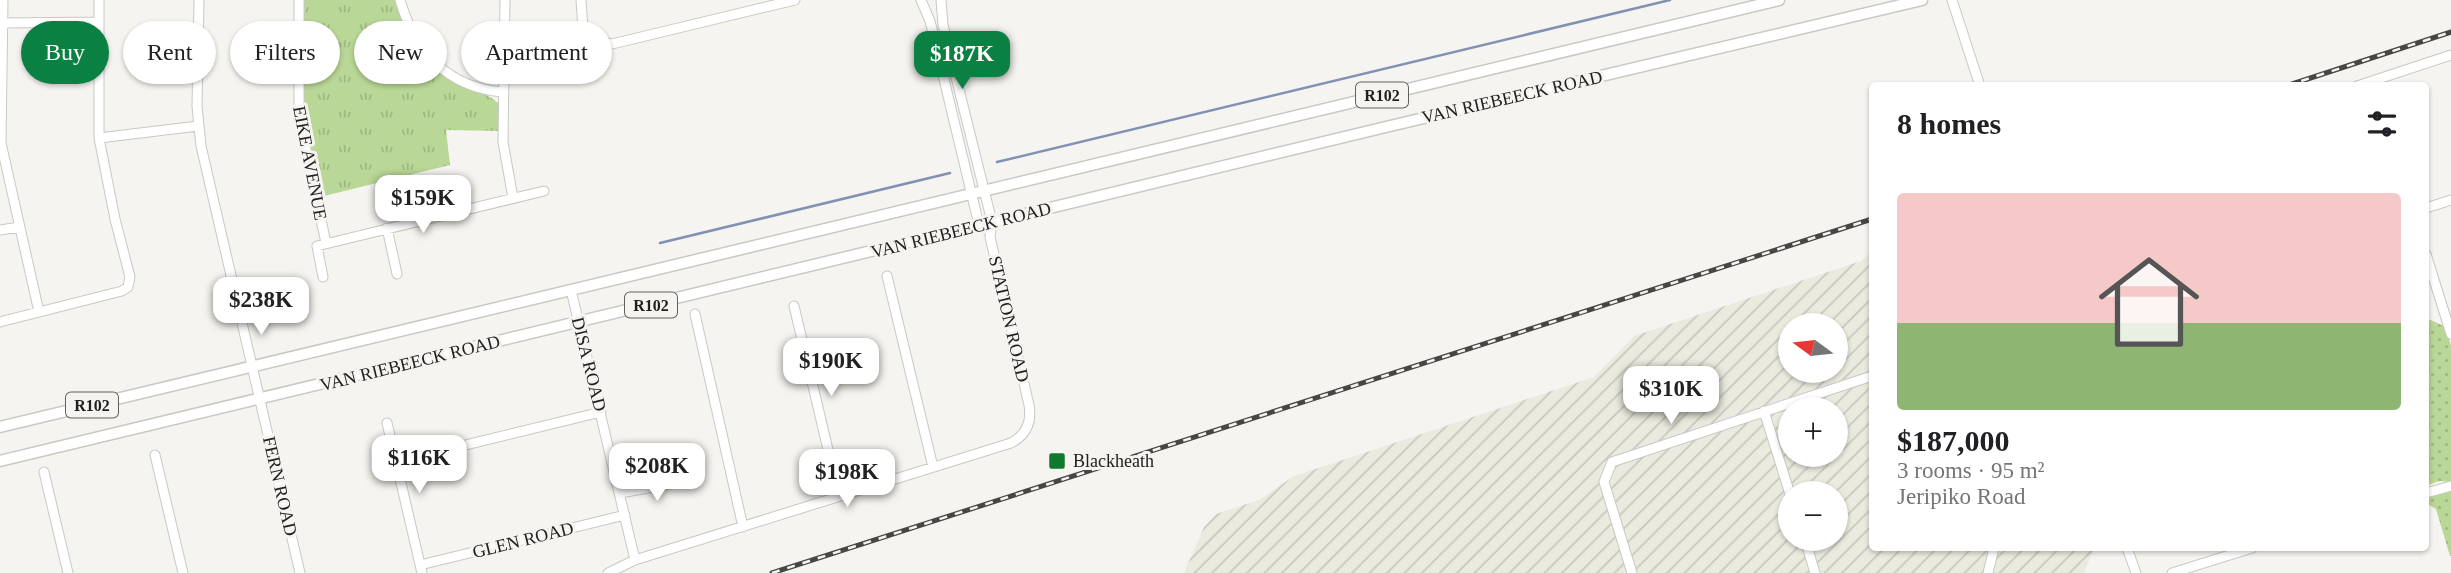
<!DOCTYPE html>
<html lang="en">
<head>
<meta charset="utf-8">
<style>
	body { margin:0; font-family:Georgia,serif; background:#f2f2f2; color:#202124; height:100vh; display:flex; flex-direction:column; font-size:26px; white-space:nowrap }
	* { box-sizing:border-box; margin:0 }
	p { font-size:23px; color:#757577 }
	.icon { flex:none; width:38px; height:38px; fill:none; stroke:currentColor; stroke-width:2; stroke-linecap:round; stroke-linejoin:round }
	.map { position:relative; flex:1; overflow:hidden }
	.panel { position:absolute; left:1869px; top:82px; width:560px; height:469px; display:flex; flex-direction:column; background:#fff; border-radius:7px; box-shadow:0 2px 5px #0004 }
	.panel>* { flex:none }
	.hud { position:absolute; left:21px; top:21px; width:665px; height:63px; display:flex; gap:14px }
	.needle { width:46px; rotate:285deg }
	.controls { position:absolute; left:1778px; top:313px; display:grid; gap:14px }
	.controls a { display:grid; place-items:center; width:70px; height:70px; border-radius:50%; background:#fff; box-shadow:0 2px 5px #0004; font-size:35px }
	.price { position:absolute; translate:-50% -60px; padding:0 16px; border-radius:14px; background:#fff; color:#222; font-size:23px; line-height:46px; filter:drop-shadow(0 2px 4px #0008) }
	.price::after { content:''; position:absolute; left:50%; top:42px; width:21px; height:16px; margin-left:-10px; background:inherit; clip-path:polygon(0 0,100% 0,50% 100%) }
	.price.on { background:#0b8043; color:#fff }
	ul { padding:0; list-style:none }
	li { display:grid; align-content:center; gap:14px; height:371px; padding:0 28px }
	li+li { border-top:2px solid #e0e0e0 }
	li span { display:grid; place-items:center; height:217px; border-radius:7px; color:#555 }
	li>.icon { margin-inline-start:auto }
	span .icon { width:126px; height:126px; fill:#fffc; stroke-width:1 }
	li b { font-size:30px }
	h2 { display:flex; justify-content:space-between; align-items:center; height:84px; padding:0 28px; font-size:30px }
	.pill { padding:0 24px; border-radius:32px; background:#fff; box-shadow:0 2px 5px #0004; font-size:24px; line-height:63px }
	.pill.on { background:#0b8043; color:#fff }
	.map>svg:first-child { display:block }
	.industrial { fill:url(#industrial-furrows); fill-rule:evenodd }
	.grass { fill:url(#grass-dots) }
	.park { fill:url(#park-tufts) }
	.lines { fill:none; stroke-linecap:round; stroke-linejoin:round }
	.stream { stroke:#8191b4; stroke-width:2.5 }
	.minor-casing { stroke:#c8c8c4; stroke-width:11 }
	.major-casing { stroke:#c8c8c4; stroke-width:13 }
	.minor { stroke:#fff; stroke-width:9 }
	.major { stroke:#fff; stroke-width:10 }
	.rail-casing { stroke:#464644; stroke-width:5 }
	.rail { stroke:#f5f4f0; stroke-width:2.5; stroke-dasharray:8; stroke-linecap:butt }
	.poi-dot { fill:#11792d; stroke:#f5f4f0; stroke-width:2.5 }
	.labels { text-anchor:middle; dominant-baseline:central; stroke-width:6; stroke-linejoin:round; paint-order:stroke }
	.shield { fill:#f5f4f0; stroke:#60605e; stroke-width:2 }
	.shield-label { font-size:16px; font-weight:bold; fill:#20201f }
	.street-label { font-size:18px; fill:#20201f; stroke:#f5f4f0 }
	.poi-label { font-size:18px; fill:#20201f; stroke:#f5f4f0; text-anchor:start }
</style>
</head>
<body>
<div class="map">
<svg width="2451" height="573" viewBox="0 0 2451 573">
	<defs>
		<pattern id="industrial-furrows" width="10" height="10" patternUnits="userSpaceOnUse" patternTransform="scale(1.75)"><rect width="10" height="10" fill="#ebeade"/><path d="M-1 1l2-2M0 10L10 0M9 11l2-2" fill="none" stroke="#c9c8be"/></pattern>
		<pattern id="grass-dots" width="8" height="8" patternUnits="userSpaceOnUse" patternTransform="scale(1.75)"><rect width="8" height="8" fill="#b9d796"/><path d="M2 2h.1M6 6h.1" fill="none" stroke="#9fb881" stroke-width="1.8" stroke-linecap="round"/></pattern>
		<pattern id="park-tufts" width="24" height="20" patternUnits="userSpaceOnUse" patternTransform="scale(1.75)"><rect width="24" height="20" fill="#b9d796"/><path d="M3 7l-1-3M5 7V3M7 7l1-3M15 17l-1-3M17 17v-4M19 17l1-3" fill="none" stroke="#9fb881"/></pattern>
	</defs>
	<rect width="100%" height="100%" fill="#f5f4f0"/>
	<path class="industrial" d="M1872 251V548H2094L2084 573H1184L1204 527 1216 514 1259 500 1294 476 1594 377 1634 336 1861 261ZM1790 326H1836V371H1790ZM1790 410H1836V455H1790ZM1790 494H1836V539H1790Z"/>
	<path class="grass" d="M2426 318 2446 327 2451 346V482L2439 481 2426 486Z
		M2451 491V556H2450L2436 509 2426 503V496Z"/>
	<path class="park" d="M303 0H397C408 41 427 70 468 88 478 93 489 94 498 103L500 131 446 130 450 165 320 197 302 109Z"/>
	<g class="lines">
		<path class="stream" d="M997 162 1670 0
			M660 243 950 173"/>
		<g class="minor-casing">
			<path id="minor" d="M3 0 1 143 39 312
				M199 0 197 106 201 146 300 573
				M299 0V117L326 243
				M400 0C415 51 447 87 502 92
				M505 0 503 142 513 198
				M581 0 583 29 597 41 612 44 795 0
				M921 0 930 21 979 225 985 229
				M1952 0 1980 86
				M3 23 99 22
				M2357 86 2451 55
				M99 138 198 126
				M2426 208 2451 200
				M387 228 397 274
				M0 230 19 227
				M2426 254 2451 334
				M887 276 933 467
				M323 277 317 246 544 191
				M571 290 635 560
				M794 306 839 496
				M695 314 743 527
				M0 322 122 291 128 287 130 277 115 219 99 138V0
				M1764 411 1790 494
				M387 423 422 573
				M155 455 183 573
				M396 462 601 412
				M44 472 68 573
				M620 493 686 481
				M2426 493 2451 486
				M1805 539 1815 573
				M2127 548 2136 573
				M420 565 625 515
				M608 573 635 560 1011 443C1026 435 1032 422 1029 405L990 237 992 222 943 25 941 0
				M1632 573 1604 482 1612 462 1872 376
				M1988 573 1994 548
				M2172 573 2252 548"/>
		</g>
		<g class="major-casing">
			<path id="major" d="M0 427 1779 0
				M0 461 1390 126 1922 0"/>
		</g>
		<use href="#minor" class="minor"/>
		<use href="#major" class="major"/>
		<g class="rail-casing">
			<path id="rail" d="M2286 86 2451 32
				M772 573 1872 219"/>
		</g>
		<use href="#rail" class="rail"/>
	</g>
	<rect class="poi-dot" x="1048" y="452" width="18" height="18" rx="3.5"/>
	<g class="labels">
		<g class="shield">
			<rect x="1356" y="82.5" width="52" height="25" rx="5"/>
			<rect x="625" y="292.5" width="52" height="25" rx="5"/>
			<rect x="66" y="392.5" width="52" height="25" rx="5"/>
		</g>
		<g class="shield-label">
			<text x="1382" y="95">R102</text>
			<text x="651" y="305">R102</text>
			<text x="92" y="405">R102</text>
		</g>
		<g class="street-label">
			<text transform="translate(1512 97) rotate(-13)">VAN RIEBEECK ROAD</text>
			<text transform="translate(310 163) rotate(79)">EIKE AVENUE</text>
			<text transform="translate(961 230) rotate(-14)">VAN RIEBEECK ROAD</text>
			<text transform="translate(1009 319) rotate(77)">STATION ROAD</text>
			<text transform="translate(410 363) rotate(-14)">VAN RIEBEECK ROAD</text>
			<text transform="translate(589 364) rotate(76)">DISA ROAD</text>
			<text transform="translate(280 486) rotate(77)">FERN ROAD</text>
			<text transform="translate(523 540) rotate(-14)">GLEN ROAD</text>
		</g>
		<g class="poi-label">
			<text x="1073" y="461">Blackheath</text>
		</g>
	</g>
</svg>
<div class="controls">
<a><svg class="needle" viewBox="-14 -14 28 28"><path d="M0-13l5 13h-10z" fill="#e53935"/><path d="M0 13l5-13h-10z" fill="#757577"/></svg></a>
<a>+</a>
<a>−</a>
</div>
<b class="price on" style="left:962px;top:91px">$187K</b>
<b class="price" style="left:423px;top:235px">$159K</b>
<b class="price" style="left:261px;top:337px">$238K</b>
<b class="price" style="left:831px;top:398px">$190K</b>
<b class="price" style="left:1671px;top:426px">$310K</b>
<b class="price" style="left:419px;top:495px">$116K</b>
<b class="price" style="left:657px;top:503px">$208K</b>
<b class="price" style="left:847px;top:509px">$198K</b>
<div class="hud">
<a class="pill on">Buy</a>
<a class="pill">Rent</a>
<a class="pill">Filters</a>
<a class="pill">New</a>
<a class="pill">Apartment</a>
</div>
<section class="panel">
<h2>8 homes<svg class="icon" aria-label="filters" viewBox="0 0 24 24"><path d="M4 7h16M4 17h16"/><circle cx="9" cy="7" r="2"/><circle cx="15" cy="17" r="2"/></svg></h2>
<ul>
<li><span style="background:linear-gradient(#f6c9c9 60%,#8fb573 0)"><svg class="icon" aria-label="home" viewBox="0 0 24 24"><path d="M3 11l9-7 9 7M6 9v11h12V9"/></svg></span><div><b>$187,000</b><p>3 rooms · 95 m²</p><p>Jeripiko Road</p></div></li>
</ul>
</section>
</div>
</body>
</html>
